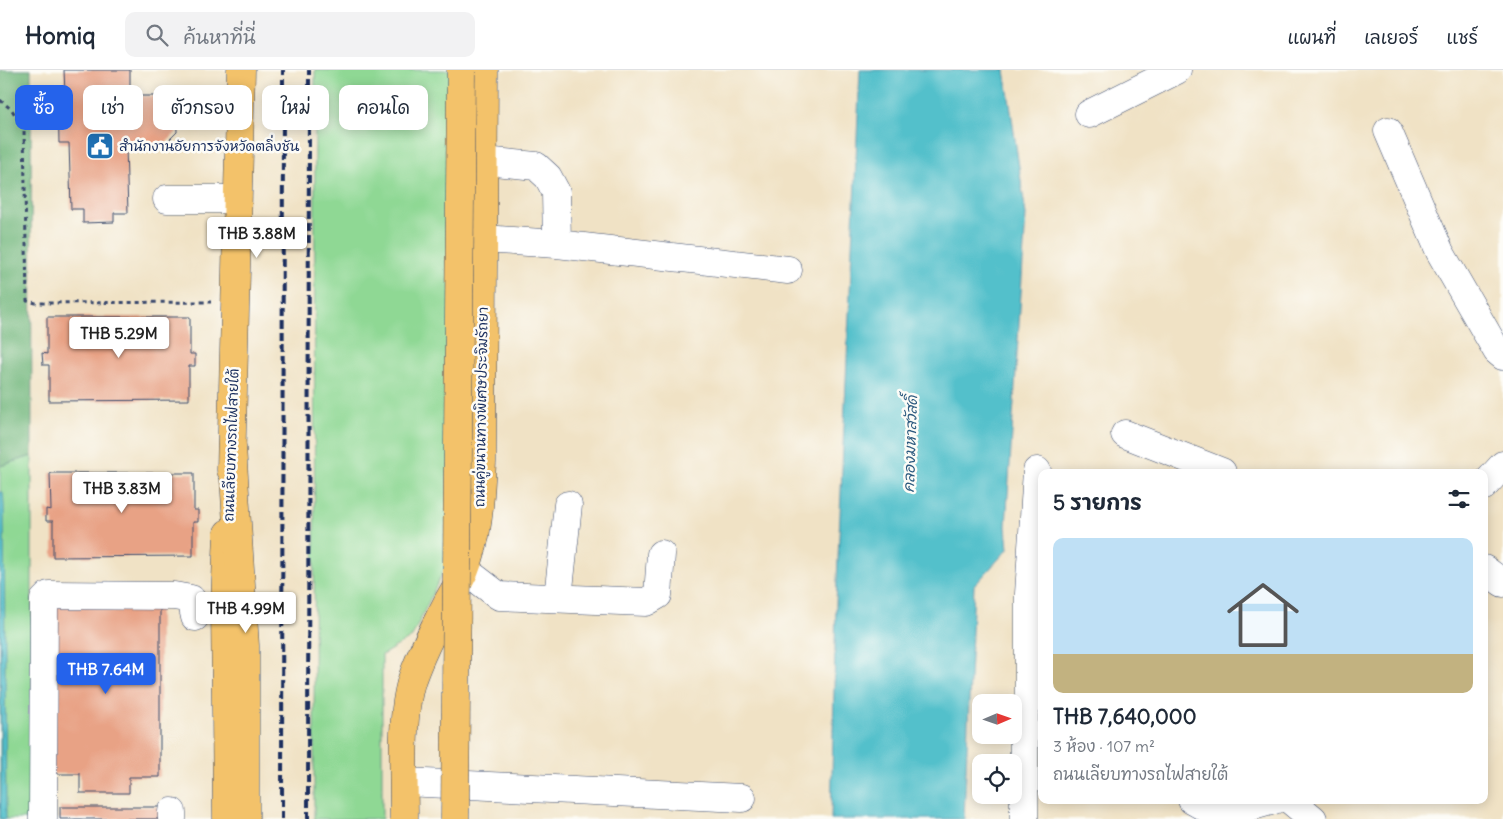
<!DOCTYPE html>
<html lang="th">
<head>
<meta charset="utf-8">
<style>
	body { margin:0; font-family:Delius,"Playpen Sans Thai",sans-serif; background:#f2f2f3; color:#1f2937; height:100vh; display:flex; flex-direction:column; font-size:19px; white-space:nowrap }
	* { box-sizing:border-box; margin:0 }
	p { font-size:16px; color:#747a83 }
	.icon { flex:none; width:28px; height:28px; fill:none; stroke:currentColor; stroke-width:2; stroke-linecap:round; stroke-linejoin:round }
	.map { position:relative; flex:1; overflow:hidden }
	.sheet { position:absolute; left:1038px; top:399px; width:450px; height:335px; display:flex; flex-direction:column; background:#fff; border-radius:10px; box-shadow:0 2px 12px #0003 }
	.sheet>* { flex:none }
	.hud { position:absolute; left:15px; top:15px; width:475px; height:45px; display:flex; gap:10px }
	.needle { width:32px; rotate:88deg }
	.fabs { position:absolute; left:972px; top:624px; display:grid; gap:10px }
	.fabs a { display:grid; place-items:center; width:50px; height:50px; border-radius:10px; background:#fff; box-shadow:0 2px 12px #0003; font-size:25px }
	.price { position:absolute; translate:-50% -42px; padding:0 11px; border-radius:5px; background:#fff; color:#222; font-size:16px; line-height:32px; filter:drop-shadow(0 1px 2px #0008) }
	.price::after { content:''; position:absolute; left:50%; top:30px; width:15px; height:11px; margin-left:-8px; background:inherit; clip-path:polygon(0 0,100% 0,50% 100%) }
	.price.current { background:#2563eb; color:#fff }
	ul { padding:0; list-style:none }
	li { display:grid; align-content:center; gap:10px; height:265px; padding:0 15px }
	li span { display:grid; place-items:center; height:155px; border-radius:10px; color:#555 }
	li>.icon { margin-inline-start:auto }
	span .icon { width:90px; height:90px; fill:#fffc; stroke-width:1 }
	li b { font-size:21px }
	h2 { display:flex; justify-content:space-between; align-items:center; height:60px; padding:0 15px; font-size:21px }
	.tag { padding:0 18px; border-radius:10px; background:#fff; box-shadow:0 2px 12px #0003; font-size:18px; line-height:45px }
	.tag.current { background:#2563eb; color:#fff }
	header { display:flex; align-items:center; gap:30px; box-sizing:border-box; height:70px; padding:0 25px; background:#fff; border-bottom:1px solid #e0e1e3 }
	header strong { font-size:24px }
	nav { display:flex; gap:28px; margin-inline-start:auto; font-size:18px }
	.search { width:350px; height:45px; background:#f2f2f3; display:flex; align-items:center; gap:12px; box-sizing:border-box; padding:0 18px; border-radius:10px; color:#747a83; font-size:19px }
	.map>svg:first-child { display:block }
	.green { fill:#8fd894; stroke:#558479 }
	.forest { fill:#73b87e; stroke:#47746e }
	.water { fill:#53c0cb; stroke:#377894 }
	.building { fill:#e8a285 }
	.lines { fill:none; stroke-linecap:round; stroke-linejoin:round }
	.minor-casing { stroke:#3b4a6d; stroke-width:29 }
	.major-casing { stroke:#3b4a6d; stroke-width:29 }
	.highway-casing { stroke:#3b4a6d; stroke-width:29 }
	.path { stroke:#3b4a6d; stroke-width:3; stroke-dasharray:4 4; stroke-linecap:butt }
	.minor { stroke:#fff; stroke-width:28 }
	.major { stroke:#f3c26a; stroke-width:28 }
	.highway { stroke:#f3c26a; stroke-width:28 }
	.rail { stroke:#1b2f5e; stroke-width:4; stroke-dasharray:8 4; stroke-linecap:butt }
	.highway-bridge-casing { stroke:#3b4a6d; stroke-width:29; stroke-linecap:butt }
	.highway-bridge { stroke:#f3c26a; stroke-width:28 }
	.labels { text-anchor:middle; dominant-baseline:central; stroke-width:5; stroke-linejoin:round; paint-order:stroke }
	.poi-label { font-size:14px; fill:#1b2f5e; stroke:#fdfcf7; text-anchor:start }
	.street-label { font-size:14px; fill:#1b2f5e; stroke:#fdfcf7 }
	.water-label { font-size:15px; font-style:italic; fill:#2c5a7f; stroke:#fdfcf7 }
</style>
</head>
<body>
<header>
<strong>Homiq</strong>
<div class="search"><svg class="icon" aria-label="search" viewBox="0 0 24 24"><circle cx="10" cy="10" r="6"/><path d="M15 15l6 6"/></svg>ค้นหาที่นี่</div>
<nav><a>แผนที่</a><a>เลเยอร์</a><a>แชร์</a></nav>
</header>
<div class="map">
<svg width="1503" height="749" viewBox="0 0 1503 749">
	<rect width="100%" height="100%" fill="#fdfcf7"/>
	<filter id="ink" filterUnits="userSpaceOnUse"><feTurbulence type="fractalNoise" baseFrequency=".02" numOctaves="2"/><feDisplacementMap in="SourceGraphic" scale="10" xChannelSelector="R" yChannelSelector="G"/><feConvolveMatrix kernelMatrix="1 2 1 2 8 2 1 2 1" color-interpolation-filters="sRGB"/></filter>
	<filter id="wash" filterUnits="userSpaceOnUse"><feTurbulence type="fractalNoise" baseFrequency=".0096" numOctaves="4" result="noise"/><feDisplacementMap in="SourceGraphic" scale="20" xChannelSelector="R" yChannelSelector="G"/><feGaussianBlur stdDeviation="1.12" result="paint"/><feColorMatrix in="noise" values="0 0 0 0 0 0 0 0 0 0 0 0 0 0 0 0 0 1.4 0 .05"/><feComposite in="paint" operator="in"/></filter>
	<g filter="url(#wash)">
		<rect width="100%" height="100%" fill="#f0e2c5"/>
		<path class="green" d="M315 0H451L465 455 412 567 382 585V749H314Z
			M32 386V749H0V396Z"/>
		<path class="forest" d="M0 0H31L32 386 0 396Z"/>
		<path class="water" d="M860 0H1005L1026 145 1006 456 1008 479 974 516 964 749H831L836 533Z
			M0 422H3L4 435 6 749H0L1 722Z"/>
		<g id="blocks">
			<path class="building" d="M64 0H130V26H163L176 35 177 62 163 76 126 77 128 143H114V152L83 153V139H71L69 73H59L58 24H65Z
				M47 247H190V284H195V296H189V330L49 331V295H43L42 283 47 284Z
				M50 403H194V440H198V452H193V486L53 487V451H46V439L51 440Z
				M51 536H160V707H129V723H80V704H51Z
				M60 737H163V749H60Z"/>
		</g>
	</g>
	<g filter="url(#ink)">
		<use href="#blocks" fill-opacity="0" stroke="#3b4a6d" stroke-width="1"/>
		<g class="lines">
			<g class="minor-casing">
				<path id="minor" d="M1089 44 1177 0
					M1388 61 1440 182 1497 281 1503 286
					M484 91 536 96 548 107 556 122 557 174
					M167 129H237
					M484 169 557 174 788 200
					M1125 364 1222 402
					M1484 416 1503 395
					M1484 499 1503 513
					M465 500 499 526 646 532 658 525 661 484
					M558 528 568 435
					M404 712 742 728
					M1192 730 1217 744H1225L1274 730
					M1290 730 1313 749
					M172 742V749
					M43 749 44 530 49 525 174 526 191 529 195 547
					M1024 749V638L1029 633V524L1037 401"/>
			</g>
			<g class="major-casing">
				<path id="major" d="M231 400 241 0
					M227 749 225 533 228 463
					M404 749C404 708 400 647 412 609 421 583 434 558 447 533 453 522 460 511 465 500 479 466 480 428 482 392L484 0"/>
			</g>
			<g class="highway-casing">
				<path id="highway" d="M232 377 245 576V749"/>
			</g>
			<path class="path" d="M0 30 12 40 24 59 27 231 36 233 211 232"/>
			<use href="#minor" class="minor"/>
			<use href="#major" class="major"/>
			<use href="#highway" class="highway"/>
			<path class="rail" d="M282 749 283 0
				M308 749 309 0"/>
			<g class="highway-bridge-casing">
				<path id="highway-bridge" d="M455 749 461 0"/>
			</g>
			<use href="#highway-bridge" class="highway-bridge"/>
		</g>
	</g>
	<defs>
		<g id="civic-square" transform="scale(1.4375)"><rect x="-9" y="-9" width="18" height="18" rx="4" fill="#1f6fb2" stroke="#fdfcf7"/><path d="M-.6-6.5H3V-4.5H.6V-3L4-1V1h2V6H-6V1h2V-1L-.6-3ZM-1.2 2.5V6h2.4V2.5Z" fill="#fff"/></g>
	</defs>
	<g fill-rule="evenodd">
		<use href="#civic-square" x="100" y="76"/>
	</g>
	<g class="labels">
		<g class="poi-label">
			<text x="119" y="76">สํานักงานอัยการจังหวัดตลิ่งชัน</text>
		</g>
		<g class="street-label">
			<text transform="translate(481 337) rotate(-89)">ถนนคู่ขนานทางพิเศษประจิมรัถยา</text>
			<text transform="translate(231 375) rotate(-88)">ถนนเลียบทางรถไฟสายใต้</text>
		</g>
		<g class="water-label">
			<text transform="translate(910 374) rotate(-88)">คลองมหาสวัสดิ์</text>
		</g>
	</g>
</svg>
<div class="fabs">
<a><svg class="needle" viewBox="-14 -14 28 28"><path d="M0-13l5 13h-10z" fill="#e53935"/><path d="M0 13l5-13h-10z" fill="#747a83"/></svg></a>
<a><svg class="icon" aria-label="locate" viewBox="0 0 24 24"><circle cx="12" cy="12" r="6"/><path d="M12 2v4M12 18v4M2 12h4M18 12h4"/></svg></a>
</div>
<b class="price" style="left:257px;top:189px">THB 3.88M</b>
<b class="price" style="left:119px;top:289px">THB 5.29M</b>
<b class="price" style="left:122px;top:444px">THB 3.83M</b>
<b class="price" style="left:246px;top:564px">THB 4.99M</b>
<b class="price current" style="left:106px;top:625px">THB 7.64M</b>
<div class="hud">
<a class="tag current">ซื้อ</a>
<a class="tag">เช่า</a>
<a class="tag">ตัวกรอง</a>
<a class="tag">ใหม่</a>
<a class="tag">คอนโด</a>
</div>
<section class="sheet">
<h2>5 รายการ<svg class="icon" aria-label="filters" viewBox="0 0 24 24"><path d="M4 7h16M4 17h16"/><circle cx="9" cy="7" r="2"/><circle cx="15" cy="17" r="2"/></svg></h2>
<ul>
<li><span style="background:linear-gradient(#bfe0f5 75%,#c2b280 0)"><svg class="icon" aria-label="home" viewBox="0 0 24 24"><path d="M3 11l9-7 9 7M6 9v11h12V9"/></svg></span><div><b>THB 7,640,000</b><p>3 ห้อง · 107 m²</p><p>ถนนเลียบทางรถไฟสายใต้</p></div></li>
</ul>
</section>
</div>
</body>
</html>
